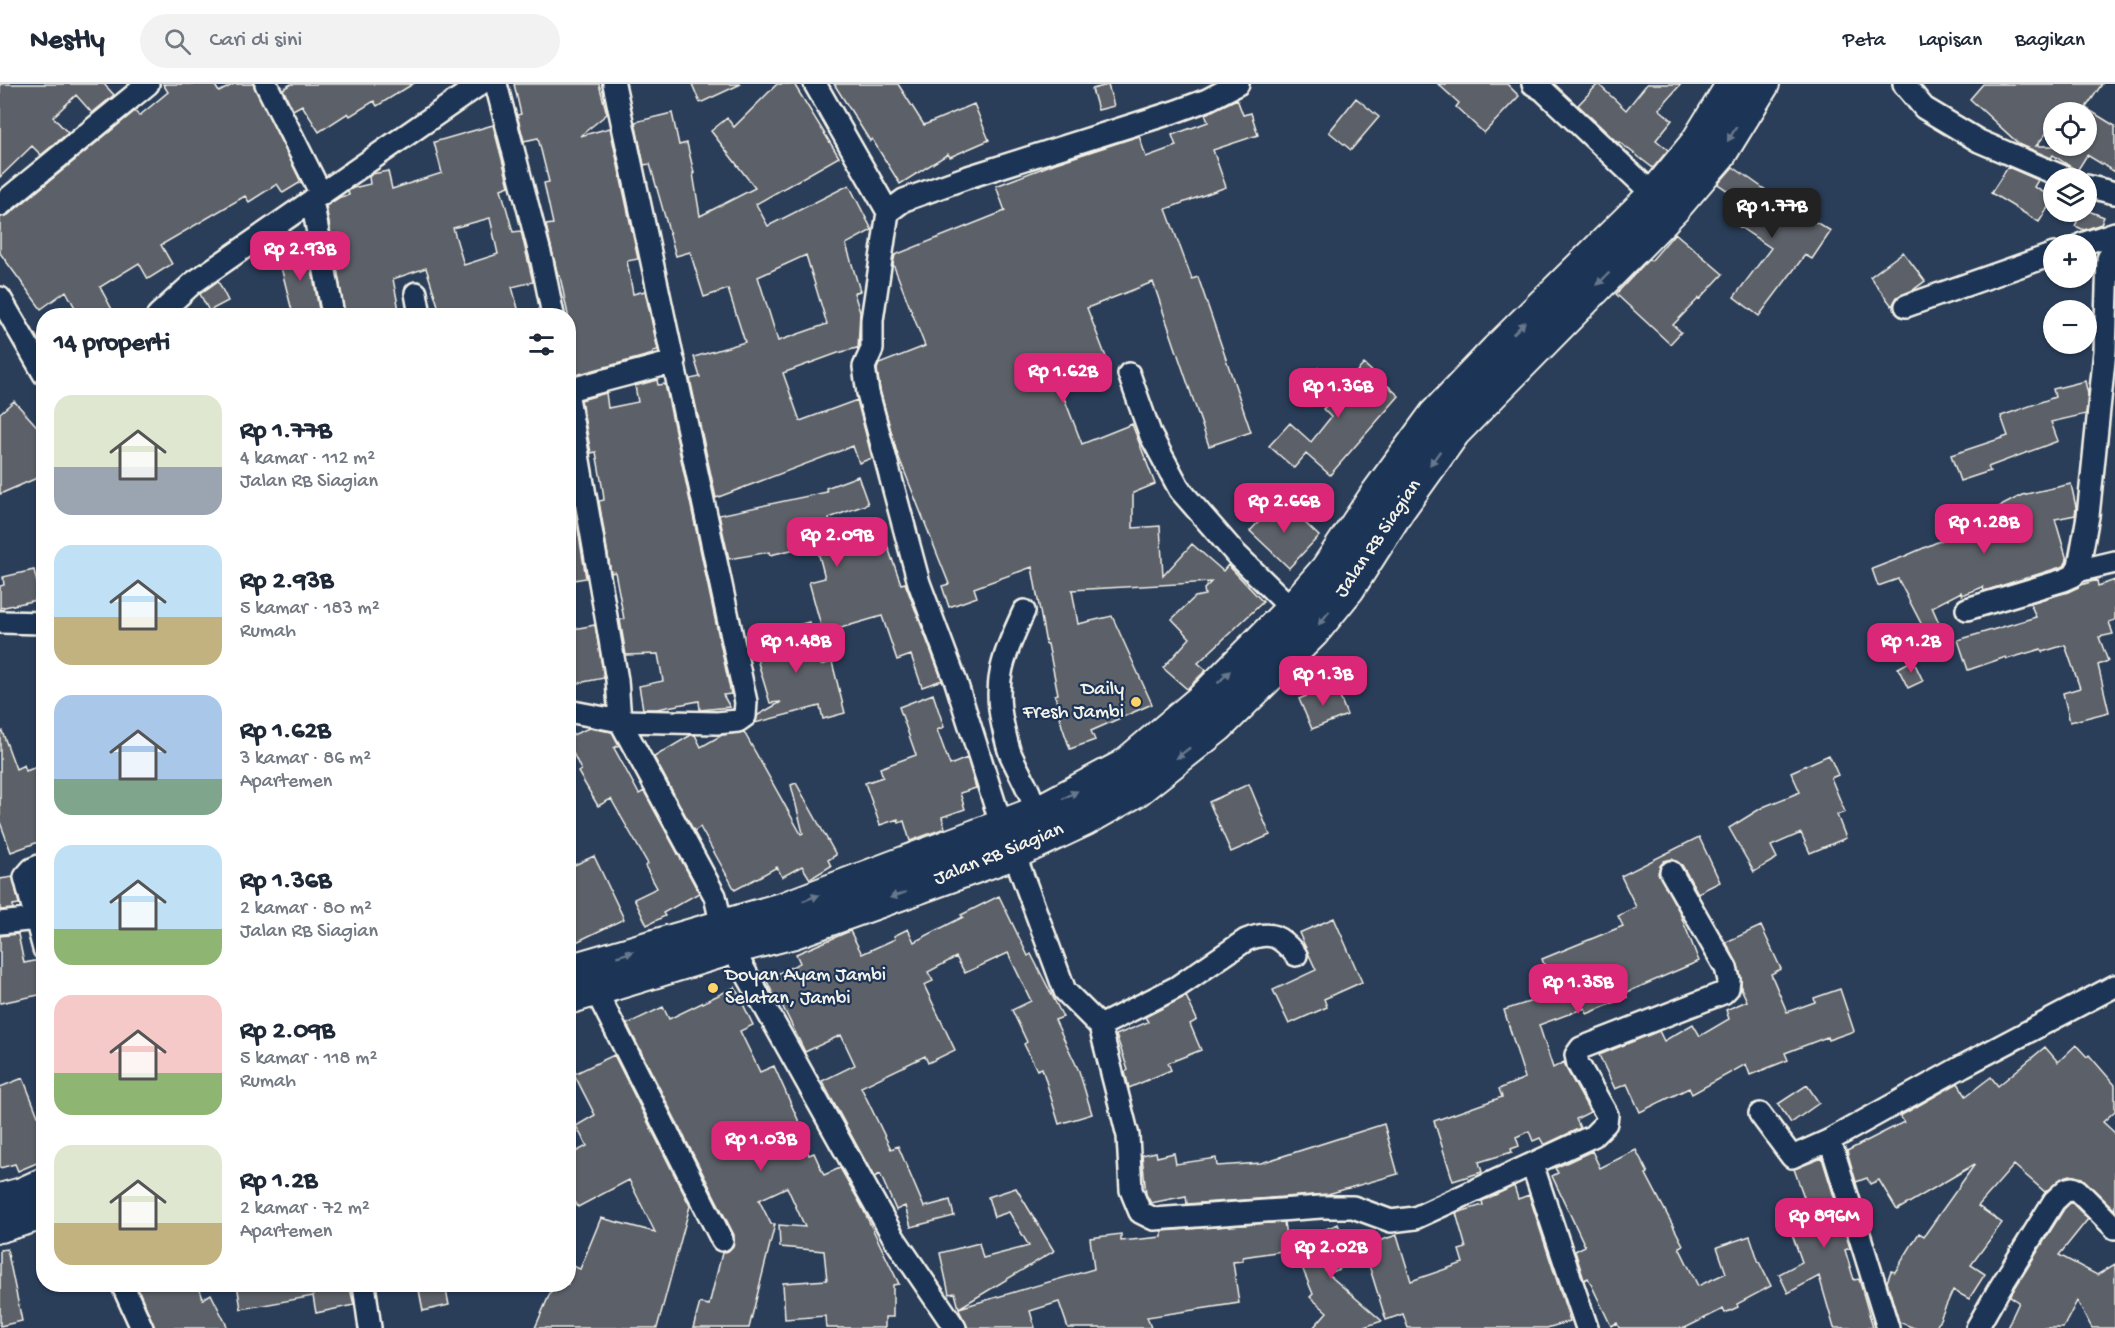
<!DOCTYPE html>
<html lang="id">
<head>
<meta charset="utf-8">
<style>
	body { margin:0; font-family:"Gochi Hand",sans-serif; background:#f2f2f3; color:#1f2937; height:100vh; display:flex; flex-direction:column; font-size:22px; white-space:nowrap }
	* { box-sizing:border-box; margin:0 }
	p { font-size:20px; color:#747a83 }
	.icon { flex:none; width:33px; height:33px; fill:none; stroke:currentColor; stroke-width:2; stroke-linecap:round; stroke-linejoin:round }
	.map { position:relative; flex:1; overflow:hidden }
	.panel { position:absolute; left:36px; top:224px; width:540px; height:984px; display:flex; flex-direction:column; background:#fff; border-radius:24px; box-shadow:0 2px 4px #0004 }
	.panel>* { flex:none }
	.controls { position:absolute; left:2043px; top:18px; display:grid; gap:12px }
	.controls a { display:grid; place-items:center; width:54px; height:54px; border-radius:50%; background:#fff; box-shadow:0 2px 4px #0004; font-size:30px }
	.price { position:absolute; translate:-50% -51px; padding:0 14px; border-radius:12px; background:#db2777; color:#fff; font-size:20px; line-height:39px; filter:drop-shadow(0 2px 3px #0008) }
	.price::after { content:''; position:absolute; left:50%; top:36px; width:18px; height:14px; margin-left:-9px; background:inherit; clip-path:polygon(0 0,100% 0,50% 100%) }
	.price.on { background:#222; color:#fff }
	ul { padding:0; list-style:none }
	li { display:flex; align-items:center; gap:18px; height:150px; padding:0 18px }
	li span { display:grid; place-items:center; flex:none; width:168px; height:120px; border-radius:18px; color:#555 }
	li>.icon { margin-inline-start:auto }
	span .icon { width:72px; height:72px; fill:#fffc; stroke-width:1 }
	li b { font-size:26px }
	h2 { display:flex; justify-content:space-between; align-items:center; height:72px; padding:0 18px; font-size:26px }
	header { display:flex; align-items:center; gap:36px; box-sizing:border-box; height:84px; padding:0 30px; background:#fff; border-bottom:2px solid #e0e1e3 }
	header strong { font-size:28px }
	nav { display:flex; gap:33px; margin-inline-start:auto; font-size:21px }
	.search { width:420px; height:54px; background:#f2f2f3; display:flex; align-items:center; gap:15px; box-sizing:border-box; padding:0 21px; border-radius:33px; color:#747a83; font-size:22px }
	.map>svg:first-child { display:block }
	.building { fill:#5c6167; stroke:#f4f1e8; stroke-width:1.5; fill-rule:evenodd }
	.lines { fill:none; stroke-linecap:round; stroke-linejoin:round }
	.minor-casing { stroke:#f4f1e8; stroke-width:26 }
	.highway-casing { stroke:#f4f1e8; stroke-width:36 }
	.minor { stroke:#1d3557; stroke-width:21 }
	.highway { stroke:#1d3557; stroke-width:32 }
	.oneway { fill:#68778a }
	.poi-dot { fill:#ffd166; stroke:#1d3557; stroke-width:2 }
	.labels { text-anchor:middle; dominant-baseline:central; stroke-width:4.5; stroke-linejoin:round; paint-order:stroke }
	.street-label { font-size:20px; fill:#f4f1e8; stroke:#1d3557 }
	.poi-label { font-size:20px; fill:#f4f1e8; stroke:#1d3557; text-anchor:end }
</style>
</head>
<body>
<header>
<strong>Nestly</strong>
<div class="search"><svg class="icon" aria-label="search" viewBox="0 0 24 24"><circle cx="10" cy="10" r="6"/><path d="M15 15l6 6"/></svg>Cari di sini</div>
<nav><a>Peta</a><a>Lapisan</a><a>Bagikan</a></nav>
</header>
<div class="map">
<svg width="2115" height="1244" viewBox="0 0 2115 1244">
	<rect width="100%" height="100%" fill="#2a3e5a"/>
	<filter id="ink" filterUnits="userSpaceOnUse"><feTurbulence type="fractalNoise" baseFrequency=".0167" numOctaves="2"/><feDisplacementMap in="SourceGraphic" scale="12" xChannelSelector="R" yChannelSelector="G"/><feConvolveMatrix kernelMatrix="1 2 1 2 8 2 1 2 1" color-interpolation-filters="sRGB"/></filter>
	<g filter="url(#ink)">
		<path class="building" d="M0 0H104L114 11 92 29 76 11 53 33 68 49 41 71 32 62 0 93Z
			M163 0H214L219 8 234 0H253L301 98 283 109 277 100 249 118 245 112 161 161 172 180 148 195 139 179 100 203 115 231H79L66 207 41 225 0 169V133L8 131 135 27 139 32 168 8Z
			M291 0H413L377 22 374 17 350 32 348 29 319 48 302 21 293 26 283 5Z
			M514 0H599L607 30 580 52 610 44 638 175 627 177 633 210 645 207 658 266 653 267V270L568 293V231L560 192H558L546 141 553 140 544 99 549 98 538 54 524 57 517 31 521 30Z
			M692 0H741L700 19Z
			M777 0H794L839 73 756 120 768 142 849 101 872 146 846 160 860 207 854 209 860 228 858 266 857 264 838 269 783 289 800 337 857 316 872 374 859 379 853 362 716 414 690 295 700 293 694 273 745 258 728 205 704 213 690 168 676 172 650 80 644 81 635 38 672 29 679 61 687 59 694 89H693L700 132 755 104 711 47 727 34 734 43ZM806 171 827 240 778 257 758 193Z
			M834 0H898L924 41 974 20 989 56 950 73 948 70 900 100 872 55 870 57Z
			M1438 0H1507L1519 12 1484 49 1456 23 1459 19Z
			M1598 0 1626 26 1647 0H1681L1659 25 1672 36 1656 56 1668 66 1653 84 1619 58 1618 59 1578 21Z
			M1983 0H2102L2083 28H2054V40L2036 62H2086V24L2115 42V88L2087 71 2077 87 2053 71 2051 74 2019 60 1970 15Z
			M1108 1 1114 22 1098 26 1092 5Z
			M1356 14 1379 33 1351 66 1329 48Z
			M1237 15 1243 31 1251 29 1258 51 1213 66 1226 103 1166 125 1192 195 1198 193 1251 348 1209 362 1153 198 1087 224 1109 281 1059 301 1082 360 1132 340 1155 400 1133 409V444L1160 442 1163 492 1192 460 1223 487 1228 481 1263 518 1198 579 1206 586 1187 605 1163 584 1190 554 1172 535 1195 513 1205 511 1204 505 1211 498 1072 506 1078 540 1112 532 1152 620 1091 647 1095 656 1070 665 1062 642 1055 611 1058 610 1048 560H1046L1032 483 974 504 977 513 949 523 942 502 949 500 896 366 880 306 877 285 879 280 925 262 893 180 895 171 1005 127 996 102 1056 79 1139 52 1146 73 1176 62 1172 51 1208 38 1205 30Z
			M493 41 509 102 501 105 513 148 521 147 533 198 512 203 519 228 509 231H441L426 184 393 195 400 231H345L326 122 340 113 349 111 348 107 353 104 370 100 369 93 372 90 388 87 392 105 442 89 434 58ZM490 134 498 170 464 181 453 144Z
			M1733 83 1813 139 1814 137 1831 147 1812 175 1805 171 1759 232 1734 213 1771 164 1734 139 1747 120 1718 100Z
			M2008 83 2038 96 2034 103 2054 114 2039 138 1991 109Z
			M2086 126 2104 133 2101 140 2084 146 2075 142 2082 128H2086Z
			M1675 149 1723 190 1700 215 1699 214 1673 241 1681 248 1670 260 1616 210 1649 175 1651 177Z
			M308 164 320 231H293L278 171Z
			M1903 168 1925 197 1913 206 1897 213 1892 222 1870 193Z
			M218 197 228 217 209 227 200 210Z
			M1364 280 1399 312 1330 391 1306 370 1294 384 1269 362 1290 339 1311 358 1331 333 1323 325 1328 320 1304 299 1318 284 1341 304Z
			M657 296 658 301 665 300 731 610 723 611 730 623 700 626 699 617 657 625H643L639 602 663 597 658 570 626 571 620 536 624 535 615 488 611 489 599 417 604 416 603 407 596 368 591 369 581 316 606 309 608 324 638 318 635 302Z
			M2085 297 2088 310 2086 330 2051 338 2058 357 1988 383 1990 387 1960 397 1951 371 2008 352 2001 332 2055 313 2053 305Z
			M14 317 44 350V391L0 410V329Z
			M858 392 868 420 829 434 837 472 885 455 901 500 905 499 942 596 922 603 911 571 897 576 882 532 823 549 809 498 825 494 816 460 770 471 769 468 729 475 719 431 827 408 826 404Z
			M2071 400 2076 423 2075 431 2055 435 2067 476 2064 482 1984 507 1983 503 1962 511 1961 508 1932 523 1947 557 1930 564 1923 548 1925 547 1898 495 1878 502 1872 485 1903 473 1981 439 1978 434 2022 411Z
			M1280 415 1319 452 1289 484 1250 447Z
			M574 421 586 494 568 497V422Z
			M34 486 41 515 0 524V502L4 501 3 493Z
			M2097 496 2098 502 2115 496V536L2109 538 2113 550 2099 553 2108 577 2098 581 2109 628 2070 638 2063 609 2080 604 2065 561 2042 568 2041 565 2007 575 2006 573 1968 586 1958 556 2036 533 2030 519 2068 508 2081 501Z
			M809 538 821 581 832 578 845 629 823 635 820 622 755 639 758 631 781 618 770 619 751 555Z
			M595 541 604 594 568 601V546Z
			M1913 576 1923 597 1908 604 1898 584Z
			M1335 600 1347 631 1312 645 1299 615Z
			M933 610 944 643 937 646 950 681 967 674 976 704 960 709 965 725 942 733 945 744 910 757 904 737 899 739 898 735 880 741 865 699 883 693 880 684 916 671 899 623Z
			M589 644 612 648 619 661 614 664 639 710 644 707 699 809 663 829 665 832 647 841 634 815 657 804 645 782 648 780 611 715 598 722 578 688 581 686 568 658V653Z
			M2 647 16 685 24 681 26 687 44 680V756L11 768 0 738V648Z
			M744 648 801 750 803 749 791 701 796 699 836 771 828 776 831 782 810 795 802 782 782 793 777 783 735 806 700 743 694 747 654 673 691 651H695L701 663 722 651Z
			M1829 671 1838 691 1831 694 1845 728 1837 731 1846 754 1810 769 1801 749 1771 762 1777 774 1754 788 1729 744 1763 723 1800 708 1791 688Z
			M1249 700 1270 751 1231 768 1209 718Z
			M1699 753 1720 798 1698 809 1682 781 1672 775 1664 777 1660 782 1658 789 1679 827 1699 877 1625 909 1627 913 1587 930 1585 924 1539 941 1553 984 1564 978 1567 986 1590 1028 1576 1035 1580 1044 1544 1061 1540 1054 1533 1057 1529 1047 1516 1053 1519 1062 1511 1065 1512 1068 1479 1078 1482 1088 1453 1097 1434 1037 1502 1013 1499 1005 1525 994 1504 926 1554 910 1542 875 1623 842 1618 832 1636 823 1621 792Z
			M594 772 624 835 568 862V784Z
			M13 793 19 820 13 821V825L0 826V795Z
			M999 812 1028 872 1031 870 1063 933 1055 936 1079 987 1092 1030 1059 1040 1042 984 1037 986 1024 960 1027 958 1012 926 1031 917 1008 869 965 889 956 873 928 888 933 897 924 901 955 966 928 979 925 972 861 1003 891 1065 898 1062 924 1123 950 1116 954 1132 911 1143 905 1122 896 1126 880 1090 874 1093 822 997 855 981 841 951 805 968 781 919 778 921 766 895 800 879 796 870 850 847 862 870 895 855 894 852 908 845 914 858 963 833 961 831Z
			M1334 834 1362 898 1324 915 1327 923 1289 940 1273 906 1316 886 1299 849Z
			M1761 842 1781 885 1771 890 1787 928 1815 918 1814 914 1840 905 1854 947 1828 956 1827 953 1785 969 1788 976 1750 991 1746 980 1692 1010 1689 1004 1640 1028 1627 1000 1615 1005 1599 971 1659 947 1664 957 1693 940 1700 952 1729 935 1726 926 1747 917 1741 904V893L1738 881 1726 858Z
			M18 850 24 879 39 876 44 877V910L0 919V852Z
			M735 903 753 941 740 947 760 988 774 982 799 1038 795 1040 809 1071 814 1069 824 1091 840 1084 861 1121 899 1200 893 1201V1233H885V1244H826L825 1232 785 1235 783 1199 827 1196 824 1167 780 1163 779 1141 805 1143 787 1103 759 1116 771 1140H775L749 1244H693L700 1219 709 1221 722 1169 728 1167 733 1162 734 1151 627 940 663 923 669 935Z
			M1186 912 1197 936 1190 940 1201 966 1168 979 1171 986 1129 1004 1125 988 1128 986 1116 951 1148 938 1145 933Z
			M2076 961 2087 973 2089 971 2115 1001V1027L2103 1038 2115 1049V1126L2082 1094 2070 1091 2064 1093 2045 1108 2014 1081 1978 1122 2002 1139 1971 1181 1985 1190 1969 1215 1953 1206 1936 1244H1914L1899 1238 1887 1198 1891 1187 1895 1188 1919 1149 1924 1152 1975 1080 1897 1126 1879 1096 1870 1100 1867 1094 1856 1098 1847 1067 1904 1038 1900 1032 1958 999 1966 1012 1991 993 1998 1002 2045 963 2058 978Z
			M614 971 690 1122 657 1244H535L554 1200H568V1180L580 1185 601 1134 655 1148 629 1096 578 1123 568 1105V1072L587 1062 576 1042 595 1031 574 990Z
			M23 994 38 1032 44 1030V1076L18 1087 15 1080 0 1084V1003Z
			M1807 1001 1819 1019 1791 1039 1778 1020Z
			M1384 1040 1398 1090 1328 1110 1187 1120 1186 1112 1151 1119 1146 1110 1142 1071 1156 1068 1157 1073 1174 1069 1176 1080 1216 1074 1217 1082 1261 1079Z
			M1636 1066 1648 1089 1646 1090 1683 1161 1679 1163 1698 1202 1726 1189 1717 1163 1750 1152 1758 1176 1771 1202 1737 1220 1738 1223 1725 1229 1723 1225 1685 1244H1619L1617 1239 1611 1242 1588 1194 1584 1196 1575 1167 1585 1162 1552 1092 1558 1089 1555 1084 1592 1067 1600 1084Z
			M1822 1074 1850 1164 1845 1166 1854 1196 1859 1195 1873 1244H1834L1819 1192 1788 1209 1779 1190 1802 1178 1783 1125 1805 1116 1794 1085Z
			M1514 1102 1518 1115 1529 1111 1570 1237 1547 1244H1408L1403 1230 1386 1236 1363 1162 1397 1151 1411 1197 1463 1179 1459 1166 1466 1164 1456 1129 1483 1121 1482 1117Z
			M1016 1104 1054 1167 959 1224 1094 1185 1090 1154 1121 1150V1157L1162 1153V1147L1284 1138 1288 1166 1243 1173V1177L1233 1178 1239 1219 1147 1233 1151 1244H1068L1059 1218 1030 1227 1035 1244H968L960 1228 955 1209 949 1210 940 1169 979 1159 983 1174 1029 1162 1009 1128 994 1133 988 1113Z
			M2071 1118 2088 1135 2059 1171 2097 1191 2115 1180V1244H2092L2077 1217 2063 1244H2007L2019 1218 2010 1212 2064 1125Z
			M1338 1140 1354 1178 1328 1190 1382 1237 1361 1244H1313L1327 1228 1310 1213 1313 1210 1292 1159Z
			M7 1165 22 1237 0 1242V1166Z
			M136 1200H198L203 1215 211 1210 228 1244H155Z
			M237 1200H349L354 1221 316 1229 313 1212 241 1225Z
			M445 1201 449 1221 423 1227 419 1206Z"/>
		<g class="lines">
			<g class="minor-casing">
				<path id="minor" d="M266 0 321 110
					M496 0 542 177 553 231
					M815 0 888 128 872 236V265L864 283 868 309 919 499 956 598 1002 743
					M1533 0 1543 6 1654 111
					M1904 0 1924 24 1979 57 2066 94
					M2086 102 2115 109
					M312 116 333 231
					M0 121 148 0
					M888 128 904 116 965 94 1174 28 1207 16 1238 0
					M2082 160 2115 149
					M416 209 420 231
					M0 214 44 290
					M1906 222 2054 170
					M158 231 193 199 480 0
					M1129 290 1151 352 1180 406 1235 469 1292 525
					M568 306 674 278
					M568 313 617 596 620 637 715 812 722 843
					M2077 487 2115 478
					M1967 525 2064 496 2073 492 2079 482 2088 432 2105 267 2108 175 2115 158
					M1024 527C1005 569 992 595 1003 642 1005 651 1007 661 1010 669 1020 692 1030 704 1036 729
					M0 538 44 539
					M568 627 620 637 717 639 738 637 745 632 746 618 614 0
					M1014 769 1065 907 1100 942 1128 1052 1131 1106 1140 1128 1154 1135 1321 1123H1353L1391 1137 1415 1134 1593 1052 1606 1039 1607 1031 1578 980 1576 971 1581 964 1723 909 1728 904 1729 896 1726 884 1671 788
					M44 780 32 785 25 793 44 865
					M0 839 36 835
					M732 864 894 1154 955 1244
					M596 907 722 1156
					M1100 942 1177 903 1246 856C1271 846 1280 852 1296 871
					M1760 1030 1792 1073 1830 1056 1963 982 2115 902
					M1830 1056 1888 1244
					M1532 1080 1587 1244
					M122 1200 142 1244
					M364 1200 370 1244
					M1977 1244 1998 1207 2054 1117 2067 1105 2072 1104 2077 1106 2115 1144"/>
			</g>
			<g class="highway-casing">
				<path id="highway" d="M568 887 785 824 1036 729 1124 682 1203 615 1292 525 1327 485 1377 410 1435 331 1497 266 1654 111 1696 60 1733 0
					M568 914 732 864 794 848 1014 769 1084 736 1137 706 1218 642 1313 548 1348 505 1399 425 1454 348 1673 125 1720 70 1763 0
					M0 1116 22 1110 44 1100
					M0 1142 44 1129"/>
			</g>
			<use href="#minor" class="minor"/>
			<use href="#highway" class="highway"/>
		</g>
		<defs><path id="oneway-solid" d="M-6-.8H1V-3.2L6.5 0L1 3.2V.8H-6Z" transform="scale(1.5)"/></defs>
		<g class="oneway">
			<use href="#oneway-solid" transform="translate(1732 50) rotate(121)"/>
			<use href="#oneway-solid" transform="translate(1603 195) rotate(135)"/>
			<use href="#oneway-solid" transform="translate(1519 244) rotate(-45)"/>
			<use href="#oneway-solid" transform="translate(1435 374) rotate(126)"/>
			<use href="#oneway-solid" transform="translate(1324 534) rotate(129)"/>
			<use href="#oneway-solid" transform="translate(1224 593) rotate(-45)"/>
			<use href="#oneway-solid" transform="translate(1183 669) rotate(142)"/>
			<use href="#oneway-solid" transform="translate(1070 711) rotate(-28)"/>
			<use href="#oneway-solid" transform="translate(898 811) rotate(160)"/>
			<use href="#oneway-solid" transform="translate(811 814) rotate(-20)"/>
			<use href="#oneway-solid" transform="translate(625 870) rotate(-16)"/>
		</g>
	</g>
	<g class="poi-dot">
		<circle cx="1136" cy="618" r="6"/>
		<circle cx="713" cy="904" r="6"/>
	</g>
	<g class="labels">
		<g class="street-label">
			<text transform="translate(1379 455) rotate(-56)">Jalan RB Siagian</text>
			<text transform="translate(999 771) rotate(-22)">Jalan RB Siagian</text>
		</g>
		<g class="poi-label">
			<text x="1124" y="606">Daily<tspan x="1124" dy="23">Fresh Jambi</tspan></text>
			<text x="725" y="892" text-anchor="start">Doyan Ayam Jambi<tspan x="725" dy="23">Selatan, Jambi</tspan></text>
		</g>
	</g>
</svg>
<div class="controls">
<a><svg class="icon" aria-label="locate" viewBox="0 0 24 24"><circle cx="12" cy="12" r="6"/><path d="M12 2v4M12 18v4M2 12h4M18 12h4"/></svg></a>
<a><svg class="icon" aria-label="layers" viewBox="0 0 24 24"><path d="M12 4l9 5-9 5-9-5zM3 14l9 5 9-5"/></svg></a>
<a>+</a>
<a>−</a>
</div>
<b class="price on" style="left:1772px;top:155px">Rp 1.77B</b>
<b class="price" style="left:300px;top:198px">Rp 2.93B</b>
<b class="price" style="left:1063px;top:320px">Rp 1.62B</b>
<b class="price" style="left:1338px;top:335px">Rp 1.36B</b>
<b class="price" style="left:1284px;top:450px">Rp 2.66B</b>
<b class="price" style="left:1984px;top:471px">Rp 1.28B</b>
<b class="price" style="left:837px;top:484px">Rp 2.09B</b>
<b class="price" style="left:796px;top:590px">Rp 1.48B</b>
<b class="price" style="left:1911px;top:590px">Rp 1.2B</b>
<b class="price" style="left:1323px;top:623px">Rp 1.3B</b>
<b class="price" style="left:1578px;top:931px">Rp 1.35B</b>
<b class="price" style="left:761px;top:1088px">Rp 1.03B</b>
<b class="price" style="left:1824px;top:1165px">Rp 896M</b>
<b class="price" style="left:1331px;top:1196px">Rp 2.02B</b>
<section class="panel">
<h2>14 properti<svg class="icon" aria-label="filters" viewBox="0 0 24 24"><path d="M4 7h16M4 17h16"/><circle cx="9" cy="7" r="2"/><circle cx="15" cy="17" r="2"/></svg></h2>
<ul>
<li><span style="background:linear-gradient(#dfe7d0 60%,#9aa5b1 0)"><svg class="icon" aria-label="home" viewBox="0 0 24 24"><path d="M3 11l9-7 9 7M6 9v11h12V9"/></svg></span><div><b>Rp 1.77B</b><p>4 kamar · 112 m²</p><p>Jalan RB Siagian</p></div></li>
<li><span style="background:linear-gradient(#bfe0f5 60%,#c2b280 0)"><svg class="icon" aria-label="home" viewBox="0 0 24 24"><path d="M3 11l9-7 9 7M6 9v11h12V9"/></svg></span><div><b>Rp 2.93B</b><p>5 kamar · 183 m²</p><p>Rumah</p></div></li>
<li><span style="background:linear-gradient(#a9c7e8 70%,#7fa58c 0)"><svg class="icon" aria-label="home" viewBox="0 0 24 24"><path d="M3 11l9-7 9 7M6 9v11h12V9"/></svg></span><div><b>Rp 1.62B</b><p>3 kamar · 86 m²</p><p>Apartemen</p></div></li>
<li><span style="background:linear-gradient(#bfe0f5 70%,#8fb573 0)"><svg class="icon" aria-label="home" viewBox="0 0 24 24"><path d="M3 11l9-7 9 7M6 9v11h12V9"/></svg></span><div><b>Rp 1.36B</b><p>2 kamar · 80 m²</p><p>Jalan RB Siagian</p></div></li>
<li><span style="background:linear-gradient(#f6c9c9 65%,#8fb573 0)"><svg class="icon" aria-label="home" viewBox="0 0 24 24"><path d="M3 11l9-7 9 7M6 9v11h12V9"/></svg></span><div><b>Rp 2.09B</b><p>5 kamar · 118 m²</p><p>Rumah</p></div></li>
<li><span style="background:linear-gradient(#dfe7d0 65%,#c2b280 0)"><svg class="icon" aria-label="home" viewBox="0 0 24 24"><path d="M3 11l9-7 9 7M6 9v11h12V9"/></svg></span><div><b>Rp 1.2B</b><p>2 kamar · 72 m²</p><p>Apartemen</p></div></li>
</ul>
</section>
</div>
</body>
</html>
